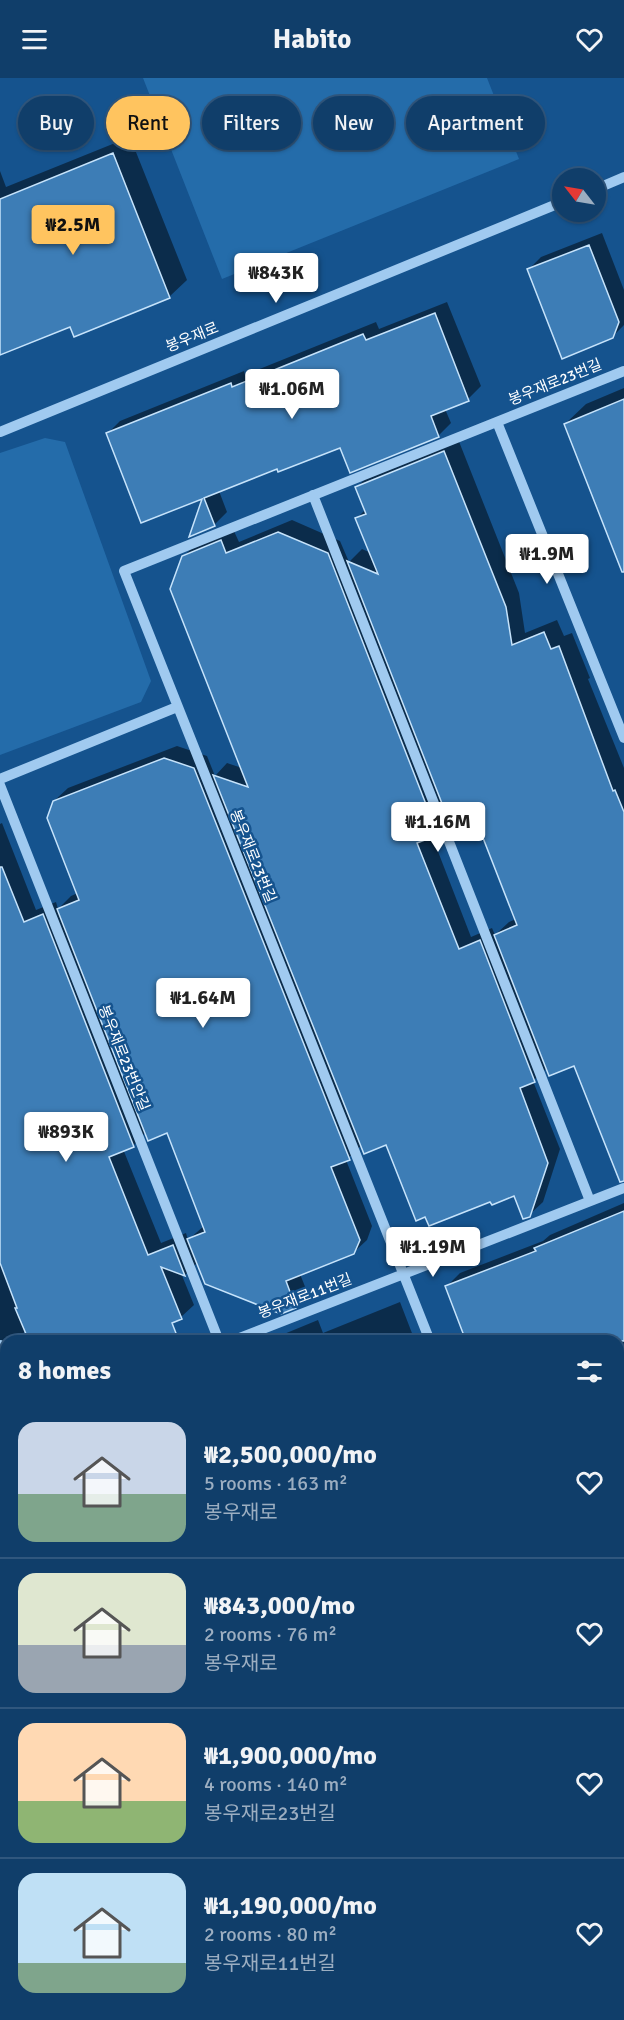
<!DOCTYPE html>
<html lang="en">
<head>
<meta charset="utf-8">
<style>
	body { margin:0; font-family:Signika,"Noto Sans KR",sans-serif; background:#194570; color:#f1f3f6; height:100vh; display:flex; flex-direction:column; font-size:22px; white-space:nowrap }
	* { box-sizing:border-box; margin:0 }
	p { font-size:20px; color:#9caec1 }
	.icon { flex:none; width:33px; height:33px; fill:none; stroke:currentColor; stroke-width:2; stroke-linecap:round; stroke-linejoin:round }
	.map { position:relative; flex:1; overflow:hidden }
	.drawer { position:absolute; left:0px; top:1257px; width:624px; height:686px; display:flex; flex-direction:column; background:#103e6a; border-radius:18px 18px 0 0; box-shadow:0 2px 4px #0004,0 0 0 2px #30577e }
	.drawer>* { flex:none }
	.hud { position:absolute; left:18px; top:18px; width:588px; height:54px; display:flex; gap:12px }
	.needle { width:39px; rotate:301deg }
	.controls { position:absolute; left:552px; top:90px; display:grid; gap:12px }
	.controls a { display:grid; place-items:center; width:54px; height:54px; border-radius:50%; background:#103e6a; box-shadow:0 2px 4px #0004,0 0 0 2px #30577e; font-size:30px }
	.price { position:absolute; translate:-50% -51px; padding:0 14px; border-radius:6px; background:#fff; color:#222; font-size:20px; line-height:39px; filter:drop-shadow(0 2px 3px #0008) }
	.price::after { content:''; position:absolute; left:50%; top:36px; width:18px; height:14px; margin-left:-9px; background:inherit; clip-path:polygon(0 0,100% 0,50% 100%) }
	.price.selected { background:#ffc45f; color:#111 }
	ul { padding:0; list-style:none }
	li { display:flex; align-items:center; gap:18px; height:150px; padding:0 18px }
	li+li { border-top:2px solid #30577e }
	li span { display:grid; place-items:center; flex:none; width:168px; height:120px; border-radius:18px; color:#555 }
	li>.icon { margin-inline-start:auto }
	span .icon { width:72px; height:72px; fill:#fffc; stroke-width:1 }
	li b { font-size:26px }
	h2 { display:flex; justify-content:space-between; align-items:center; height:72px; padding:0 18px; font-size:26px }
	.pill { padding:0 21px; border-radius:27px; background:#103e6a; box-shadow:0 2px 4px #0004,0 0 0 2px #30577e; font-size:21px; line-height:54px }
	.pill.selected { background:#ffc45f; color:#111 }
	header { display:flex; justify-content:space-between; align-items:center; height:78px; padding:0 18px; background:#103e6a; font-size:27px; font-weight:800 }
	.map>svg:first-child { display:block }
	.green { fill:#246caa }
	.shadow { fill:#0007; fill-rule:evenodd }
	.building { fill:#3d7db6; stroke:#c6e3fb; stroke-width:1.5 }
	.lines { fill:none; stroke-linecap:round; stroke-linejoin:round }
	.minor { stroke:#a0caf0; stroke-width:10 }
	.labels { text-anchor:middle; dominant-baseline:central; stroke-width:5; stroke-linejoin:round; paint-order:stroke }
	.street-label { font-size:15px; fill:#fff; stroke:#15538e }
</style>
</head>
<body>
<header><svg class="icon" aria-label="menu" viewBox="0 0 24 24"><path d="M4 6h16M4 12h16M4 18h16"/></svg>Habito<svg class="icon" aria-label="heart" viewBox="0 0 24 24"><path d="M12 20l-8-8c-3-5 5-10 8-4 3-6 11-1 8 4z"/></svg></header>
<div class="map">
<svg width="624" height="1942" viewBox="0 0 624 1942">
	<rect width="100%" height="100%" fill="#15538e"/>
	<path class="green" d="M143 0H487L519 81 222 201Z
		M45 360 65 364 151 603 141 624 0 677V375Z
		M624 1389V1681L618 1683V1391Z
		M6 1631V1877L0 1879V1634Z"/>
	<path class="shadow" d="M130 59 187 202 169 219 71 247 0 275V93L6 109Z
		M602 155 624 212V247L612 259 528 192 541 179Z
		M447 224 481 308 468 321 445 331 451 345 438 358 340 368 278 389 219 413 227 434 214 447 191 456 205 419 107 356 120 343 244 293 245 297 376 244 379 251Z
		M624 310V494L565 346 586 326Z
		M458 361 519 515 525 555 557 542 564 558 572 555 590 600 588 601 624 690V1101L575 986 547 990 533 1003 560 1071 543 1124 529 1137 515 1116 387 1065 362 1067 346 1082 372 1148 367 1162 353 1175 300 1196 308 1216 295 1229 198 1184 185 1197 181 1195 194 1227 181 1239 128 1263H30L26 1252 17 1263H6V1286L0 1297V746L2 745 36 832 56 824 58 831 71 818 78 815 54 723 68 710 177 668 207 678 215 698 227 685 242 690 183 479 197 465 233 451 239 464 292 442 340 463 349 484 362 471 371 475 357 440 366 431 357 409 370 396ZM476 740 516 841 509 844 495 857 492 850 471 859 432 758 438 756 450 743ZM146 1054H168L205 1147 188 1162 186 1155 161 1165 123 1071 134 1067Z
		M624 1125V1321L618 1324V1263H468L446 1209 460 1195 543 1163 550 1157Z
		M400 1224 415 1263H267L318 1242 323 1255Z
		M6 1373V1557L0 1559V1376Z"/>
	<path class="building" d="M113 75 170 220 74 259 70 249 0 277V121Z
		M589 167 619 244 613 260 562 281 527 191Z
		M435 235 469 323 431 338 439 359 350 395 340 370 278 394 277 391 204 420 215 448 189 459 202 421 141 445 106 355 231 305 232 309 363 256 366 262Z
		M624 321V494H622L564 346Z
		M444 373 506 529 512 567 544 554 551 571 559 568 613 713 615 712 624 734V1103L620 1104 574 988 549 998 494 857 517 847 476 742 452 751 347 483 378 496 355 440 366 436 355 409Z
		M278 454 328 475 438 757 417 765 459 871 480 862 535 1004 520 1010 548 1085 530 1139 523 1141 514 1118 492 1127 490 1124 429 1148 425 1139 416 1143 386 1067 364 1076 213 697 248 709 170 511 182 478 221 462 226 475Z
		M164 680 194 690 350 1082 331 1089 360 1162 354 1176 286 1203 296 1230 281 1236 205 1206 187 1161 205 1154 167 1055 148 1063 57 831 79 822 47 740 53 723Z
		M0 789H2L24 844 43 836 134 1069 109 1079 148 1177 173 1167 185 1198 161 1189 182 1241 172 1245 179 1263H29L15 1230H17L0 1185Z
		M624 1133V1263H466L445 1208 536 1173 534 1170Z"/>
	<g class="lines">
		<path class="minor" d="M596 111 624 99
			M497 344 624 660
			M0 354 562 124
			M313 417 590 1123
			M0 701 177 629
			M0 707 219 1263
			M232 1263 624 1110
			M430 1263 124 493 624 293
			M0 1267 6 1281
			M0 1354 6 1351
			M618 1365 624 1362
			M0 1607 6 1605
			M618 1723 624 1720
			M618 1827 624 1825
			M55 1942 69 1936
			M323 1942 337 1936"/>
	</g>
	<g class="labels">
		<g class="street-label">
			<text transform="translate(192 259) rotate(-22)">봉우재로</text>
			<text transform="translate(555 304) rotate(-22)">봉우재로23번길</text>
			<text transform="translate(253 778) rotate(68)">봉우재로23번길</text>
			<text transform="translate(124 980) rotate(68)">봉우재로23번안길</text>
			<text transform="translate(305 1218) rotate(-21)">봉우재로11번길</text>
		</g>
	</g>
</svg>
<div class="controls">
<a><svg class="needle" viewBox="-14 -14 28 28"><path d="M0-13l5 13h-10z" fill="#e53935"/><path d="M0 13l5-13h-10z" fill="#9caec1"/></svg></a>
</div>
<b class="price selected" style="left:73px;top:178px">₩2.5M</b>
<b class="price" style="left:276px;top:226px">₩843K</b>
<b class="price" style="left:292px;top:342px">₩1.06M</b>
<b class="price" style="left:547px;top:507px">₩1.9M</b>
<b class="price" style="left:438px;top:775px">₩1.16M</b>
<b class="price" style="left:203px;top:951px">₩1.64M</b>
<b class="price" style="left:66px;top:1085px">₩893K</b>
<b class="price" style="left:433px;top:1200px">₩1.19M</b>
<div class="hud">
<a class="pill">Buy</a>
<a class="pill selected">Rent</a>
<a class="pill">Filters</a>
<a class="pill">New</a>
<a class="pill">Apartment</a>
</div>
<section class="drawer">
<h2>8 homes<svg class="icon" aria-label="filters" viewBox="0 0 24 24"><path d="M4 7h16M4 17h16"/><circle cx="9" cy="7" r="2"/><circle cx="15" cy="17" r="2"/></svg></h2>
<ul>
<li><span style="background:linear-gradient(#c9d6e8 60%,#7fa58c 0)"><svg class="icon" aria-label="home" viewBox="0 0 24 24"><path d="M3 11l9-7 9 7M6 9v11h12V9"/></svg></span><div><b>₩2,500,000/mo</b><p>5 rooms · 163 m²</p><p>봉우재로</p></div><svg class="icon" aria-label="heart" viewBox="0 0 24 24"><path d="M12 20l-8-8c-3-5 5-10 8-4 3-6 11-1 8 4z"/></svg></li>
<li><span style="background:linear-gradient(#dfe7d0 60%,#9aa5b1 0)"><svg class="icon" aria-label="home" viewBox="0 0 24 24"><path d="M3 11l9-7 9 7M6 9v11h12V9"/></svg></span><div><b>₩843,000/mo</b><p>2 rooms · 76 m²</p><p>봉우재로</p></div><svg class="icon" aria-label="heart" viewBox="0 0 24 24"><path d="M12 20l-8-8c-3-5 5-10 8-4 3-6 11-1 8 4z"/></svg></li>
<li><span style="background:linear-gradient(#ffd9b3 65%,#8fb573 0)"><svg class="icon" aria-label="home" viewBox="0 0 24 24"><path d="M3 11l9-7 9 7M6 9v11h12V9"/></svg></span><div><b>₩1,900,000/mo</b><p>4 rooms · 140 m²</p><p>봉우재로23번길</p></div><svg class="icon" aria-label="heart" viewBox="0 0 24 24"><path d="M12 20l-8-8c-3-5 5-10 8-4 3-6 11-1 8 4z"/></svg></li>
<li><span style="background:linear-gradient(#bfe0f5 75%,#7fa58c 0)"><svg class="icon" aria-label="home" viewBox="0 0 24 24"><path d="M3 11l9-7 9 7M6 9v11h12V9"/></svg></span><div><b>₩1,190,000/mo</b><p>2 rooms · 80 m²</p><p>봉우재로11번길</p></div><svg class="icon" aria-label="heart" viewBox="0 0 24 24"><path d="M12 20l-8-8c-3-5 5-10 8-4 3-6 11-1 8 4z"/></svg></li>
</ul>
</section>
</div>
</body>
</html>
